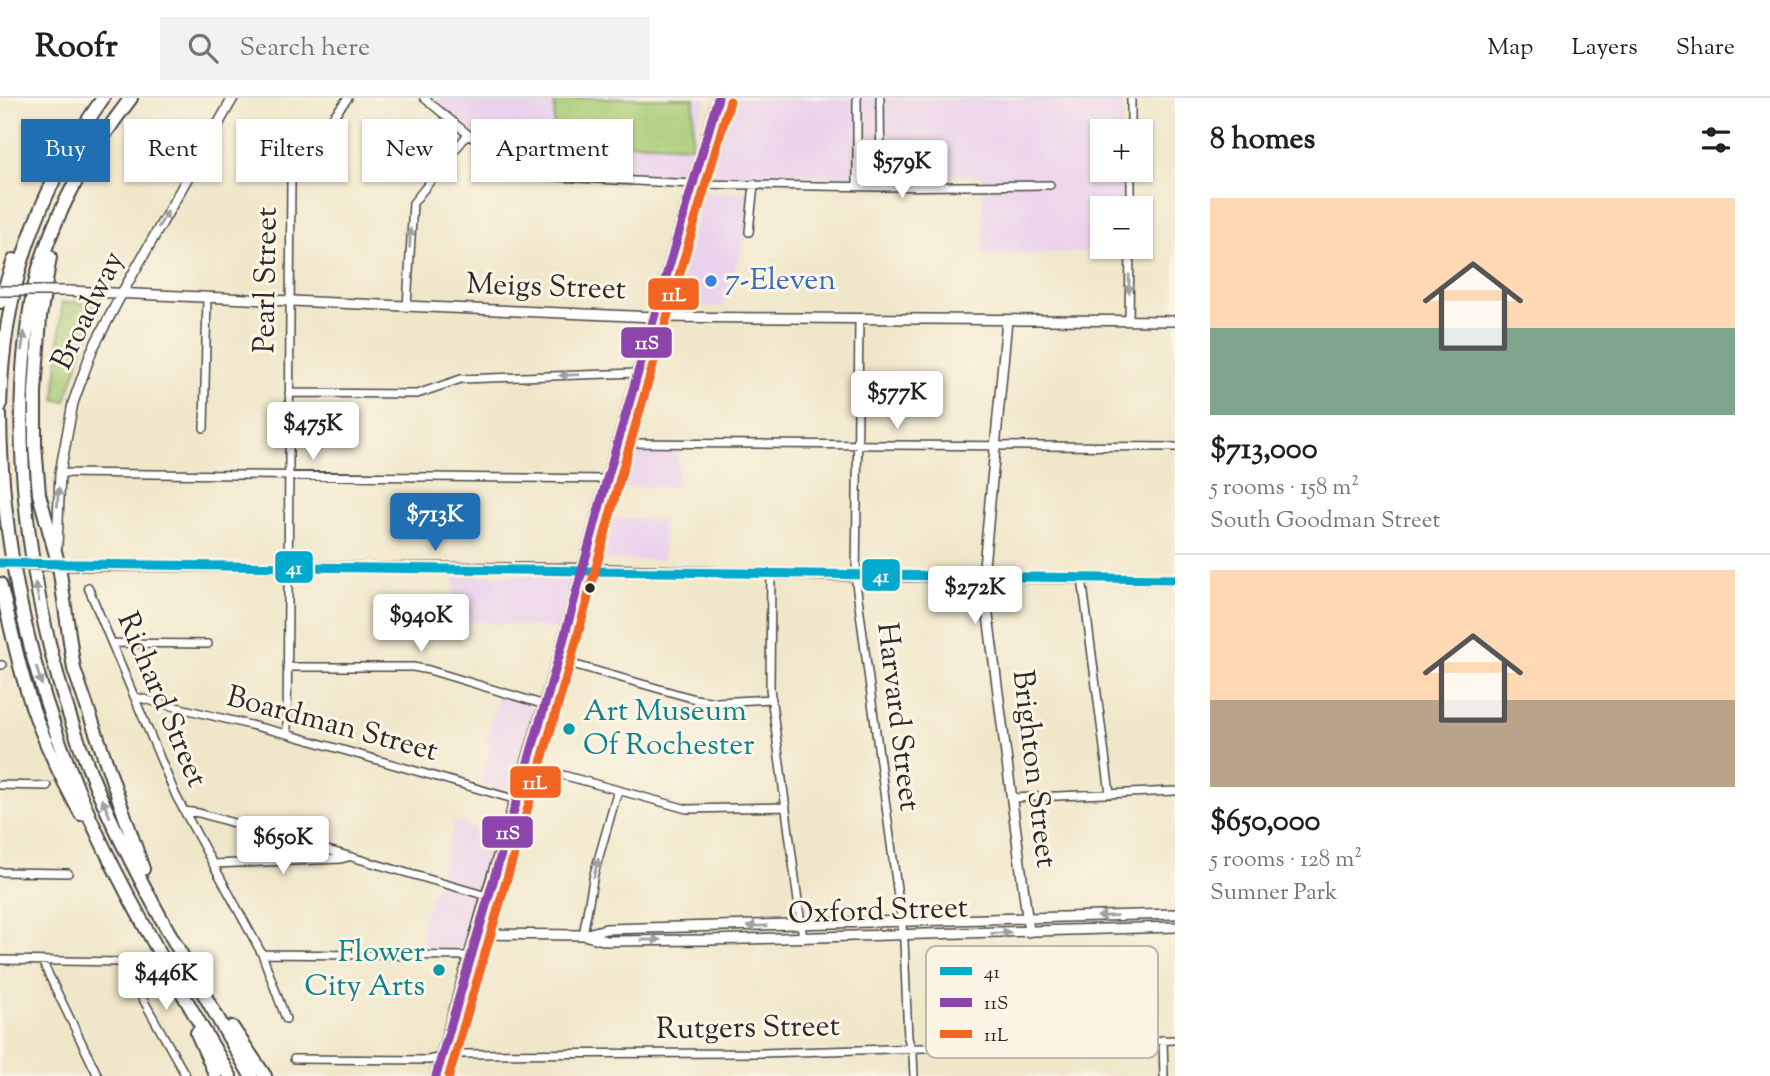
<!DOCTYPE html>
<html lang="en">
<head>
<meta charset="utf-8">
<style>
	body { margin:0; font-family:"Sorts Mill Goudy",serif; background:#f2f2f2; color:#202124; height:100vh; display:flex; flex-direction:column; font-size:26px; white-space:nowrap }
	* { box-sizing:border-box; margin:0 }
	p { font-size:23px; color:#757577 }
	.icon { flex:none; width:38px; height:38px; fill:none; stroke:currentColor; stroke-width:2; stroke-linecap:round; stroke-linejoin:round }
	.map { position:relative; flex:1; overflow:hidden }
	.sheet { display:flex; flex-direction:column; background:#fff; width:595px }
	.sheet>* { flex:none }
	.top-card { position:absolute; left:21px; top:21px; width:665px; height:63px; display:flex; gap:14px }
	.tools { position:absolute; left:1090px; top:21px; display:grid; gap:14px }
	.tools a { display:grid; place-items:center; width:63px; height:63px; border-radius:0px; background:#fff; box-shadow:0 2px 5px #0004; font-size:35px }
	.price { position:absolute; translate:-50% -60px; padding:0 16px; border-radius:7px; background:#fff; color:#222; font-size:23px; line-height:46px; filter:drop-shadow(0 2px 4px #0008) }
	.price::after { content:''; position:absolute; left:50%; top:42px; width:21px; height:16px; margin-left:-10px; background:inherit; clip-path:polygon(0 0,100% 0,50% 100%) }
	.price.on { background:#1f6fb2; color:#fff }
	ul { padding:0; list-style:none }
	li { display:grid; align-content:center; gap:14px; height:371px; padding:0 35px }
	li+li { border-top:2px solid #e0e0e0 }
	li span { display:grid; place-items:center; height:217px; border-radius:0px; color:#555 }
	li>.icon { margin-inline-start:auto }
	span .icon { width:126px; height:126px; fill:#fffc; stroke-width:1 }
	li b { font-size:30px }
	h2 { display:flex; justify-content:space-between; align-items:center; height:84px; padding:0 35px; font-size:30px }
	.tag { padding:0 24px; border-radius:0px; background:#fff; box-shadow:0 2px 5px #0004; font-size:24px; line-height:63px }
	.tag.on { background:#1f6fb2; color:#fff }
	header { display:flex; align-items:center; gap:42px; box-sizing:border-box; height:98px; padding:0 35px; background:#fff; border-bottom:2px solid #e0e0e0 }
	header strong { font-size:33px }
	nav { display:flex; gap:38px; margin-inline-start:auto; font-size:24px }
	.search { width:490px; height:63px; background:#f2f2f2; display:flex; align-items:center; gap:18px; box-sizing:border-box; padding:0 24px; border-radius:0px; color:#757577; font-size:26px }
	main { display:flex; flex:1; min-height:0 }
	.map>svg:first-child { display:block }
	.built { fill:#ead1ec }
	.green { fill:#a7cb74; stroke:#697b50; stroke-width:2 }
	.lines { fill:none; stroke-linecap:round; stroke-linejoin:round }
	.minor-casing { stroke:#494743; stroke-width:10 }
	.tertiary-casing { stroke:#494743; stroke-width:12 }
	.secondary-casing { stroke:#494743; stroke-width:13 }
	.primary-casing { stroke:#494743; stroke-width:14 }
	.motorway-casing { stroke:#494743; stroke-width:16 }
	.minor { stroke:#fff; stroke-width:7 }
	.tertiary { stroke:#fff; stroke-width:9 }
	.secondary { stroke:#fff; stroke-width:10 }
	.primary { stroke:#fff; stroke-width:10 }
	.motorway { stroke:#fff; stroke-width:12 }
	.tertiary-bridge-casing { stroke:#494743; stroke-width:12; stroke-linecap:butt }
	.secondary-bridge-casing { stroke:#494743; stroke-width:13; stroke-linecap:butt }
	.tertiary-bridge { stroke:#fff; stroke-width:9 }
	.secondary-bridge { stroke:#fff; stroke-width:10 }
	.bus-1-casing { stroke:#fcf5e5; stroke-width:14 }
	.bus-2-casing { stroke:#fcf5e5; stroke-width:14 }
	.bus-3-casing { stroke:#fcf5e5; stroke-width:14 }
	.bus-1 { stroke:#00a9ce; stroke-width:9 }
	.bus-2 { stroke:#8e44ad; stroke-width:9 }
	.bus-3 { stroke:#f26522; stroke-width:9 }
	.oneway { fill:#a0a0a0 }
	.shop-dot { fill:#3f7fe0; stroke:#fcf5e5; stroke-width:2.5 }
	.bus-dot { fill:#2b2b2b; stroke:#fcf5e5; stroke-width:2.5 }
	.culture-dot { fill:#0f9aa8; stroke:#fcf5e5; stroke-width:2.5 }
	.labels { text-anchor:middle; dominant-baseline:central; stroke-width:6; stroke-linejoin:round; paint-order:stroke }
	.street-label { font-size:30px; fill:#2b2b2b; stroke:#fcf5e5 }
	.shop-label { font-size:30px; fill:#366cbe; stroke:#fcf5e5; text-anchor:start }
	.culture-label { font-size:30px; fill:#0d838f; stroke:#fcf5e5; text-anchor:start }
	.key { fill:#fcf5e5; stroke:#bdb8ad; stroke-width:2 }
	.key-label { font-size:19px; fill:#2b2b2b }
	.line-badge { stroke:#fcf5e5; stroke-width:2.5 }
	.badge-label { font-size:19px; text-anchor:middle; font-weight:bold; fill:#fff }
</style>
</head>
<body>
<header>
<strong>Roofr</strong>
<div class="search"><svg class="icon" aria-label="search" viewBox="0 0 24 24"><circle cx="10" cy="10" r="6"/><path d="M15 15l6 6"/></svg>Search here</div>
<nav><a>Map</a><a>Layers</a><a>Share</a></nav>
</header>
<main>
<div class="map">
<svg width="1175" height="978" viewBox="0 0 1175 978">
	<rect width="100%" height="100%" fill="#fcf5e5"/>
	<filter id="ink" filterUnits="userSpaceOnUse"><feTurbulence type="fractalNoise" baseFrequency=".0143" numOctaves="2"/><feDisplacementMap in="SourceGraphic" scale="14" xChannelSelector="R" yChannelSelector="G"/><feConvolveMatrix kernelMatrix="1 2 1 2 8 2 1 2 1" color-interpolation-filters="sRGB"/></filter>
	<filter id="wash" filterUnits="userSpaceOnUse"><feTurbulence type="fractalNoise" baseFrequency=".00686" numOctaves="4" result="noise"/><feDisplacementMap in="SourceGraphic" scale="28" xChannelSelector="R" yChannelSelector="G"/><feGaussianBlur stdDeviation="1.57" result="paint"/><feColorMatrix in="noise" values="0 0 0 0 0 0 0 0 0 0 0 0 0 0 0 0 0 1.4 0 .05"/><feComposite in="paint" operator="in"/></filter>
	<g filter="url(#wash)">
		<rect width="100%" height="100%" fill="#f0e7ca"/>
		<path class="built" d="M430 0H706L692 48 689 69 678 77H546L526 74 514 69Z
			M720 0H1123V33H1102V72H1123L1124 110H1102V149H1124V153L983 157V77L698 78Z
			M750 94 748 131 723 209 672 208 704 95Z
			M628 351H678L677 389H616Z
			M608 420 662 422 664 462H598Z
			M454 478H572L559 531 456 522Z
			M498 598 534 610 513 695 480 685 490 647 485 645Z
			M455 723 495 736 466 841 463 849 417 851 432 791 435 792Z"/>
		<path class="green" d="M555 0H694L692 48 553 41Z
			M78 204 98 209 99 212 84 247 66 303 55 302 62 205Z"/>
	</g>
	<g filter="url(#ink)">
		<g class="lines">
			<g class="minor-casing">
				<path id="minor" d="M424 0 503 65 519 74 538 78 694 86 881 89 1050 87
					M880 0 881 89
					M1131 0V33
					M857 49 869 57 880 51
					M857 88V0
					M1131 110V72
					M749 134 754 86
					M407 209 413 105 468 36
					M859 222 856 485 904 843 908 940 913 956 914 978
					M1129 223 1130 149
					M289 295 417 296 461 281 638 275
					M204 330 207 200
					M618 345 1175 349
					M60 375 607 381
					M771 476 770 590 803 841
					M1082 480 1110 696
					M88 489 176 698 262 856 286 921
					M112 545 208 546
					M558 562 695 601 716 604 772 601
					M0 567H2
					M287 569H413L429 572 545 607
					M135 599 287 636 517 702
					M287 636 291 79 294 67 348 0
					M526 667 687 711 786 709
					M0 687 47 688
					M1011 700 1175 693
					M184 713 199 715 487 798
					M213 766 341 761 348 759
					M0 774 68 775
					M583 837 594 776 618 692
					M262 856 470 858
					M0 862 122 864 186 978
					M42 863 98 978
					M1163 942 1164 978
					M294 961 428 962 455 956 763 955 1175 942"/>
			</g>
			<g class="tertiary-casing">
				<path id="tertiary" d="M68 193 654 219 1175 223
					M1007 222 983 479 1029 834
					M57 448 60 375 73 305 92 252 122 195 233 0
					M476 836 583 837 606 831 1175 816
					M583 837 607 843 708 842 1175 829"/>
			</g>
			<g class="secondary-casing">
				<path id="secondary" d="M45 467 582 471 863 478 1175 481"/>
			</g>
			<g class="primary-casing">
				<path id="primary" d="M436 978 487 798 558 562 607 381 718 0"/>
			</g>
			<g class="motorway-casing">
				<path id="motorway" d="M131 0C90 53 55 113 37 177 0 335 33 540 96 688 139 789 197 883 251 978
					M50 159 40 219 35 294V347L39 396 59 468 74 571 143 771
					M0 204 14 162
					M0 308C3 191 36 95 103 0
					M0 317C1 456 34 595 91 722 131 810 182 894 230 978
					M0 486C9 519 15 553 25 586 38 632 58 674 81 716
					M232 929 265 978
					M197 935 216 978"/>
			</g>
			<use href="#minor" class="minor"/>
			<use href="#tertiary" class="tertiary"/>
			<use href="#secondary" class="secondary"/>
			<use href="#primary" class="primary"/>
			<use href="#motorway" class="motorway"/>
			<g class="tertiary-bridge-casing">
				<path id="tertiary-bridge" d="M0 193H68"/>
			</g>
			<g class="secondary-bridge-casing">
				<path id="secondary-bridge" d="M1 465 45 467"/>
			</g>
			<use href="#tertiary-bridge" class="tertiary-bridge"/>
			<use href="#secondary-bridge" class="secondary-bridge"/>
			<g class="bus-1-casing">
				<path id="bus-1" d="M0 465 1175 481"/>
			</g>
			<g class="bus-2-casing">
				<path id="bus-2" d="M436 978 558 562 607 381 718 0"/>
			</g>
			<g class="bus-3-casing">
				<path id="bus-3" d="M449 978 570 566 619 384 730 3"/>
			</g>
			<use href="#bus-1" class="bus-1"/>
			<use href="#bus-2" class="bus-2"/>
			<use href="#bus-3" class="bus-3"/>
		</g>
		<defs><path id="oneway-solid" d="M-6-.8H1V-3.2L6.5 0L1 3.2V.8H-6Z" transform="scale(1.75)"/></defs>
		<g class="oneway">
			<use href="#oneway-solid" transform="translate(163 121) rotate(-60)"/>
			<use href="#oneway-solid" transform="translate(410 140) rotate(-88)"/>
			<use href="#oneway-solid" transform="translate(1129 186) rotate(91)"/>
			<use href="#oneway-solid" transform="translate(23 243) rotate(-82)"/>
			<use href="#oneway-solid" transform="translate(569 277) rotate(178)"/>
			<use href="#oneway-solid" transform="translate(58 399) rotate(-86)"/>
			<use href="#oneway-solid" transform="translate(37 494) rotate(-102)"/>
			<use href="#oneway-solid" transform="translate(39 578) rotate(74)"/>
			<use href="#oneway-solid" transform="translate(106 710) rotate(-114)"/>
			<use href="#oneway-solid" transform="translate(596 770) rotate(-76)"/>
			<use href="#oneway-solid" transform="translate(1107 818) rotate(178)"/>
			<use href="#oneway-solid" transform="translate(757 828) rotate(179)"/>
			<use href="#oneway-solid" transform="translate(1001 835) rotate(-2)"/>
			<use href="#oneway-solid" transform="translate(651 842)"/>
		</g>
	</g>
	<circle class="shop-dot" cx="711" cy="183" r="7"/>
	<circle class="bus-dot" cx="590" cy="490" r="6"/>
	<g class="culture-dot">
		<circle cx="569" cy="631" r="7"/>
		<circle cx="439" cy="872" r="7"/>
	</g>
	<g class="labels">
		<g class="street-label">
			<text transform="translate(267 182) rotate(-89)">Pearl Street</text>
			<text transform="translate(546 190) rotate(2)">Meigs Street</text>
			<text transform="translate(89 213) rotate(-64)">Broadway</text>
			<text transform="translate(161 602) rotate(67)">Richard Street</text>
			<text transform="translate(897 619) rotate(83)">Harvard Street</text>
			<text transform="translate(332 627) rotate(15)">Boardman Street</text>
			<text transform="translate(1033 671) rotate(83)">Brighton Street</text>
			<text transform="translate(878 814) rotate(-2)">Oxford Street</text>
			<text transform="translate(748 931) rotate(-1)">Rutgers Street</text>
		</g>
		<g class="shop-label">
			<text x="725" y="183">7-Eleven</text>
		</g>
		<g class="culture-label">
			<text x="583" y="614">Art Museum<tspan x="583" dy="34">Of Rochester</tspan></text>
			<text x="425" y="855" text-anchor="end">Flower<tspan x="425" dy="34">City Arts</tspan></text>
		</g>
	</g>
	<rect x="926" y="848" width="232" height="112" rx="10" class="key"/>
	<rect x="940" y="869" width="32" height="8" fill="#00a9ce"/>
	<rect x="940" y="900" width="32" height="9" fill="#8e44ad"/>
	<rect x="940" y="932" width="32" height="8" fill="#f26522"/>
	<g class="key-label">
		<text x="984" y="880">41</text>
		<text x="984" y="911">11S</text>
		<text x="984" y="943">11L</text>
	</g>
	<g class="line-badge">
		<rect x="647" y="179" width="53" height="34" rx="7" fill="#f26522"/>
		<rect x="620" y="228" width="53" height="33" rx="7" fill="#8e44ad"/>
		<rect x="274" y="452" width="40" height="34" rx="7" fill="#00a9ce"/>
		<rect x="861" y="460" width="40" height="34" rx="7" fill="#00a9ce"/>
		<rect x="509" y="667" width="53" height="34" rx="7" fill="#f26522"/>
		<rect x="481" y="717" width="53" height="34" rx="7" fill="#8e44ad"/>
	</g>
	<g class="badge-label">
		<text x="674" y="203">11L</text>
		<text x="647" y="251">11S</text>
		<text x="294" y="476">41</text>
		<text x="881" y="484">41</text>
		<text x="535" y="691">11L</text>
		<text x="508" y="741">11S</text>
	</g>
</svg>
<div class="tools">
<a>+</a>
<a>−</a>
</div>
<b class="price" style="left:902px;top:102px">$579K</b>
<b class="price" style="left:897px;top:333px">$577K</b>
<b class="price" style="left:313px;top:364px">$475K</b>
<b class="price on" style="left:435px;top:455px">$713K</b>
<b class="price" style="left:975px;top:528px">$272K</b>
<b class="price" style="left:421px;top:556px">$940K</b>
<b class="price" style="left:283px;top:778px">$650K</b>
<b class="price" style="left:166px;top:914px">$446K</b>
<div class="top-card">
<a class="tag on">Buy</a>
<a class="tag">Rent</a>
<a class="tag">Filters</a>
<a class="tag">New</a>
<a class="tag">Apartment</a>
</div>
</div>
<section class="sheet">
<h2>8 homes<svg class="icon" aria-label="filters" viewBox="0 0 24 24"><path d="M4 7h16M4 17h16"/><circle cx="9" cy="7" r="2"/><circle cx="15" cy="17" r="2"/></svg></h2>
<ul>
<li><span style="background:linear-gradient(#ffd9b3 60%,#7fa58c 0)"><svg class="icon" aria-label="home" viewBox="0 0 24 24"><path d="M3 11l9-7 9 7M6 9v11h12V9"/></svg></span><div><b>$713,000</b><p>5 rooms · 158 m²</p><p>South Goodman Street</p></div></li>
<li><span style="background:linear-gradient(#ffd9b3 60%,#b9a48a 0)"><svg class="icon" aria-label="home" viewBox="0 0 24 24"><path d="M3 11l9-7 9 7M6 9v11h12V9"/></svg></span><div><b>$650,000</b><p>5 rooms · 128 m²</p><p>Sumner Park</p></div></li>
</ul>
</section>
</main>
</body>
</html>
